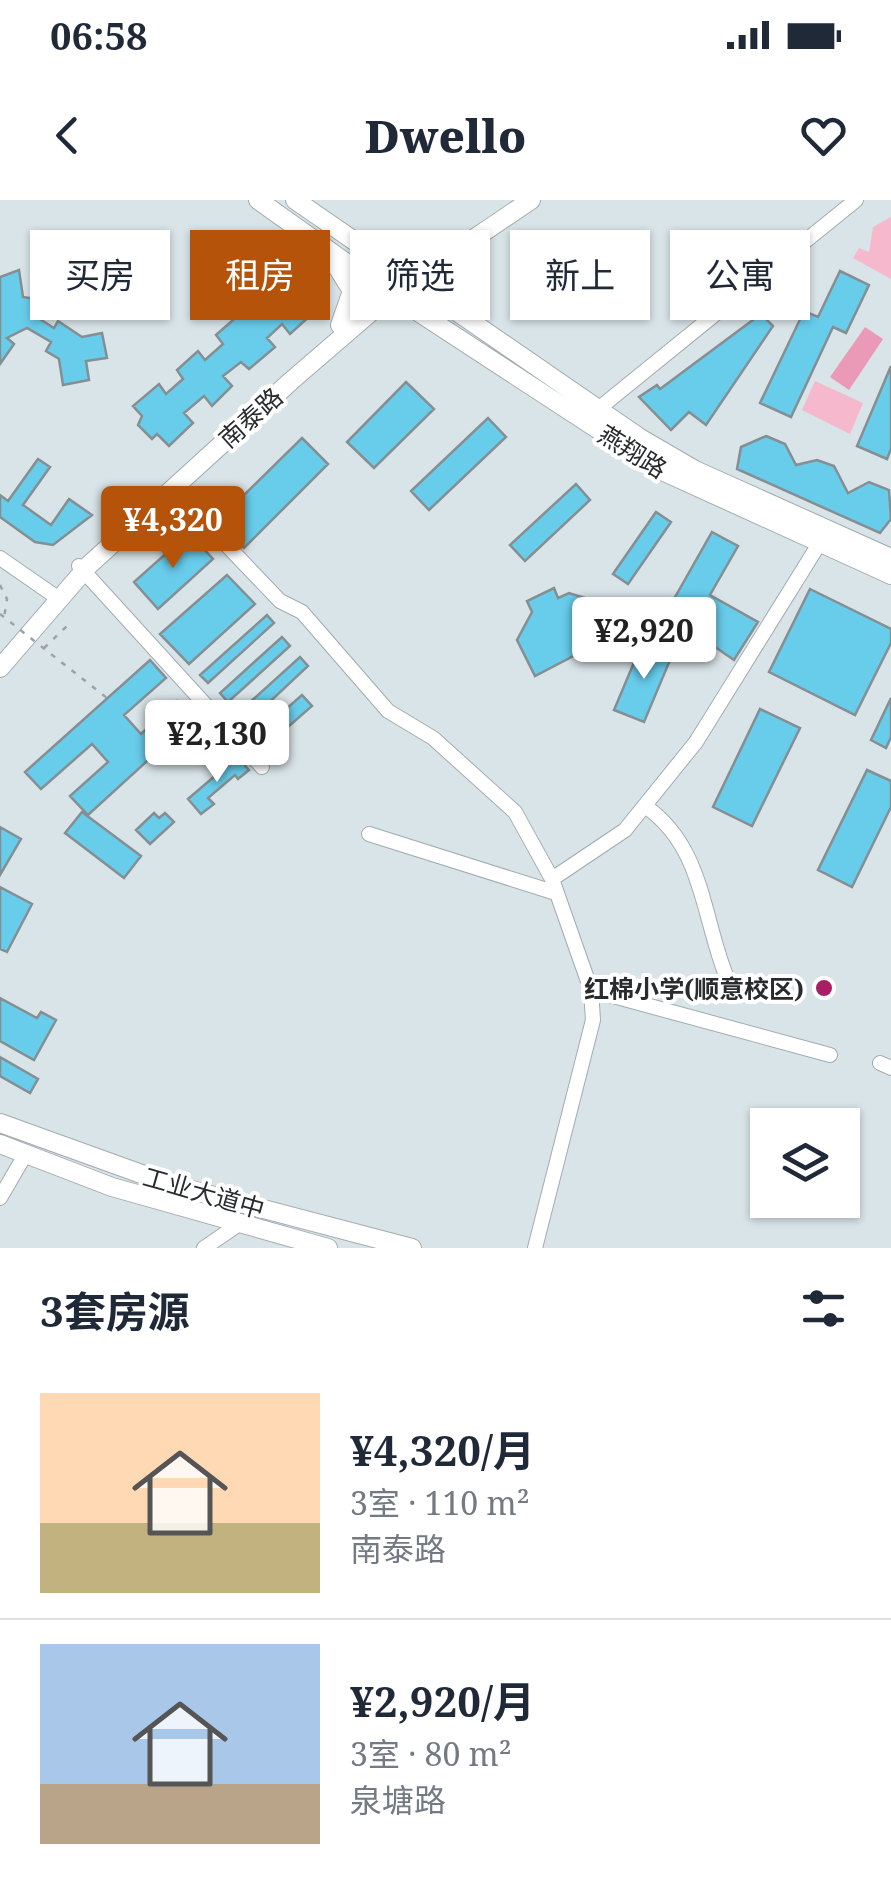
<!DOCTYPE html>
<html lang="zh">
<head>
<meta charset="utf-8">
<style>
	body { margin:0; font-family:"Noto Serif","Noto Sans SC",serif; background:#f2f2f3; color:#1f2937; height:100vh; display:flex; flex-direction:column; font-size:38px; white-space:nowrap }
	* { box-sizing:border-box; margin:0 }
	p { font-size:32px; color:#747a83 }
	.icon { flex:none; width:55px; height:55px; fill:none; stroke:currentColor; stroke-width:2; stroke-linecap:round; stroke-linejoin:round }
	.map { position:relative; height:1048px; overflow:hidden }
	.drawer { display:flex; flex-direction:column; background:#fff; flex:1 }
	.drawer>* { flex:none }
	.banner { position:absolute; left:30px; top:30px; width:832px; height:90px; display:flex; gap:20px }
	.buttons { position:absolute; left:750px; top:908px; display:grid; gap:20px }
	.buttons a { display:grid; place-items:center; width:110px; height:110px; border-radius:0px; background:#fff; box-shadow:0 2px 8px #0004; font-size:50px }
	.price { position:absolute; translate:-50% -85px; padding:0 22px; border-radius:10px; background:#fff; color:#222; font-size:32px; line-height:65px; filter:drop-shadow(0 2px 5px #0008) }
	.price::after { content:''; position:absolute; left:50%; top:60px; width:30px; height:22px; margin-left:-15px; background:inherit; clip-path:polygon(0 0,100% 0,50% 100%) }
	.price.current { background:#b45309; color:#fff }
	ul { padding:0; list-style:none }
	li { display:flex; align-items:center; gap:30px; height:250px; padding:0 40px }
	li+li { border-top:2px solid #e0e1e3 }
	li span { display:grid; place-items:center; flex:none; width:280px; height:200px; border-radius:0px; color:#555 }
	li>.icon { margin-inline-start:auto }
	span .icon { width:120px; height:120px; fill:#fffc; stroke-width:1 }
	li b { font-size:42px }
	h2 { display:flex; justify-content:space-between; align-items:center; height:120px; padding:0 40px; font-size:42px }
	.chip { padding:0 35px; border-radius:0px; background:#fff; box-shadow:0 2px 8px #0004; font-size:35px; line-height:90px }
	.chip.current { background:#b45309; color:#fff }
	.status { display:flex; justify-content:space-between; align-items:center; height:70px; padding:0 50px; background:#fff; direction:ltr }
	.status svg { height:28px; fill:currentColor }
	header { display:flex; justify-content:space-between; align-items:center; height:130px; padding:0 40px; background:#fff; font-size:45px; font-weight:800 }
	.map>svg:first-child { display:block }
	.green { fill:#f5b8cd }
	.water { fill:#ea99b7 }
	.building { fill:#68cceb; stroke:#858f93; stroke-width:2.5 }
	.lines { fill:none; stroke-linecap:round; stroke-linejoin:round }
	.minor-casing { stroke:#a2acb0; stroke-width:16 }
	.major-casing { stroke:#a2acb0; stroke-width:20 }
	.path { stroke:#9aa3a6; stroke-width:2.5; stroke-dasharray:5 8; stroke-linecap:butt }
	.minor { stroke:#fff; stroke-width:14 }
	.major { stroke:#fff; stroke-width:18 }
	.path-bridge { stroke:#9aa3a6; stroke-width:2.5; stroke-dasharray:5 8; stroke-linecap:butt }
	.poi-dot { fill:#a81f64; stroke:#fff; stroke-width:4 }
	.labels { text-anchor:middle; dominant-baseline:central; stroke-width:8; stroke-linejoin:round; paint-order:stroke }
	.street-label { font-size:25px; fill:#282c2d; stroke:#fff }
	.poi-label { font-size:25px; font-weight:bold; fill:#282c2d; stroke:#fff; text-anchor:end }
</style>
</head>
<body>
<div class="status"><b>06:58</b><svg viewBox="0 0 49 12"><path d="M0 12V9h3v3zM5 12V6h3v6zM10 12V3h3v9zM15 12V0h3v12zM26 1h20v11H26zM47 4h2v5h-2z"/></svg></div>
<header><svg class="icon" aria-label="back" viewBox="0 0 24 24"><path d="M15 5l-7 7 7 7"/></svg>Dwello<svg class="icon" aria-label="heart" viewBox="0 0 24 24"><path d="M12 20l-8-8c-3-5 5-10 8-4 3-6 11-1 8 4z"/></svg></header>
<div class="map">
<svg width="891" height="1048" viewBox="0 0 891 1048">
	<rect width="100%" height="100%" fill="#d9e4e8"/>
	<path class="green" d="M891 17V79L853 58 859 48 869 52 873 27Z
		M815 181 863 203 850 234 802 210Z"/>
	<path class="water" d="M865 127 883 139 849 190 830 177Z"/>
	<path class="building" d="M231 34 296 79 312 95 304 104 312 114 290 134 282 124 267 138 275 147 249 169 241 162 223 176 232 186 212 206 204 196 184 213 193 223 169 246 157 234 152 239 138 225 142 216 133 206 159 184 166 194 183 179 177 170 198 151 205 160 223 144 216 135 249 106 203 72 207 65 199 59 217 36 224 43Z
		M19 70 23 97 35 99 43 110 35 116 54 128 58 121 82 137 102 133 107 158 86 161 89 180 63 185 59 159 46 151 51 142 27 128 7 138 14 144 0 164V77Z
		M840 71 869 85 846 133 833 127 791 217 760 203 804 111 818 117Z
		M761 114 773 126 706 225 689 212 671 230 639 197 657 185 660 189Z
		M891 166V249L887 259 857 246Z
		M406 182 434 209 374 268 347 242Z
		M488 218 506 237 429 310 411 291Z
		M766 236 785 244 796 265 817 260 834 266 848 293 869 282 889 290 891 319 880 333 737 269 741 247Z
		M302 238 328 264 244 348 209 312 229 292 238 301Z
		M38 259 50 267 23 305 51 325 69 299 92 315 53 345 35 342 0 317V295L8 301Z
		M576 284 590 300 525 361 510 345Z
		M656 312 671 322 628 384 613 374Z
		M712 332 738 346 710 395 758 422 734 460 666 413Z
		M189 333 213 359 158 409 134 382Z
		M227 375 255 404 189 464 160 434Z
		M554 388 558 398 569 393 585 398 606 439 535 476 517 440 532 412 527 401Z
		M810 389 891 429V443L855 515 769 472Z
		M267 415 274 423 208 483 200 475Z
		M282 437 290 446 228 502 220 493Z
		M643 441 673 453 644 522 614 510Z
		M300 457 308 466 246 524 237 514Z
		M150 460 166 478 124 515 141 534 177 501 193 519 88 615 70 596 108 562 92 544 41 589 25 572Z
		M302 495 312 506 265 547 255 536Z
		M891 498V537L886 548 871 540Z
		M760 509 800 528 752 626 713 607Z
		M237 557 249 570 238 579 235 575 208 598 214 604 201 614 188 599Z
		M867 570 891 581V607L852 687 818 670Z
		M82 612 141 656 124 678 65 633Z
		M154 613 159 618 165 613 174 622 150 644 136 630Z
		M0 627 21 639 0 675Z
		M0 687 32 704 7 752 0 749Z
		M0 798 37 818 41 812 56 820 34 860 0 841Z
		M0 857 38 879 30 893 0 876Z"/>
	<g class="lines">
		<g class="minor-casing">
			<path id="minor" d="M597 210 856 0
				M172 288 280 401 302 412 388 511 433 538 515 612 552 679
				M0 358 52 394
				M79 366 262 567
				M645 606C704 647 702 717 727 778
				M369 634 556 693
				M591 790 830 855
				M880 863 891 868
				M0 998 25 955
				M204 1048 239 1024
				M535 1048 593 820 591 790 552 679 625 630 696 542 819 344"/>
		</g>
		<g class="major-casing">
			<path id="major" d="M258 0 383 89 660 270 891 375
				M295 0 640 238 695 270 891 358
				M463 50C450 71 447 92 463 113
				M334 62 352 91 340 125
				M0 468 89 365 291 181 392 94 531 0
				M0 923 172 985 412 1048
				M0 944 112 987 328 1048"/>
		</g>
		<path class="path" d="M0 385 7 399 4 418
			M44 448 69 424"/>
		<use href="#minor" class="minor"/>
		<use href="#major" class="major"/>
		<path class="path-bridge" d="M0 414 107 498"/>
	</g>
	<circle class="poi-dot" cx="824" cy="788" r="10"/>
	<g class="labels">
		<g class="street-label">
			<text transform="translate(250 217) rotate(-42)">南泰路</text>
			<text transform="translate(633 251) rotate(32)">燕翔路</text>
			<text transform="translate(204 992) rotate(16)">工业大道中</text>
		</g>
		<g class="poi-label">
			<text x="804" y="788">红棉小学(顺意校区)</text>
		</g>
	</g>
</svg>
<div class="buttons">
<a><svg class="icon" aria-label="layers" viewBox="0 0 24 24"><path d="M12 4l9 5-9 5-9-5zM3 14l9 5 9-5"/></svg></a>
</div>
<b class="price current" style="left:173px;top:371px">¥4,320</b>
<b class="price" style="left:644px;top:482px">¥2,920</b>
<b class="price" style="left:217px;top:585px">¥2,130</b>
<div class="banner">
<a class="chip">买房</a>
<a class="chip current">租房</a>
<a class="chip">筛选</a>
<a class="chip">新上</a>
<a class="chip">公寓</a>
</div>
</div>
<section class="drawer">
<h2>3套房源<svg class="icon" aria-label="filters" viewBox="0 0 24 24"><path d="M4 7h16M4 17h16"/><circle cx="9" cy="7" r="2"/><circle cx="15" cy="17" r="2"/></svg></h2>
<ul>
<li><span style="background:linear-gradient(#ffd9b3 65%,#c2b280 0)"><svg class="icon" aria-label="home" viewBox="0 0 24 24"><path d="M3 11l9-7 9 7M6 9v11h12V9"/></svg></span><div><b>¥4,320/月</b><p>3室 · 110 m²</p><p>南泰路</p></div></li>
<li><span style="background:linear-gradient(#a9c7e8 70%,#b9a48a 0)"><svg class="icon" aria-label="home" viewBox="0 0 24 24"><path d="M3 11l9-7 9 7M6 9v11h12V9"/></svg></span><div><b>¥2,920/月</b><p>3室 · 80 m²</p><p>泉塘路</p></div></li>
</ul>
</section>
</body>
</html>
